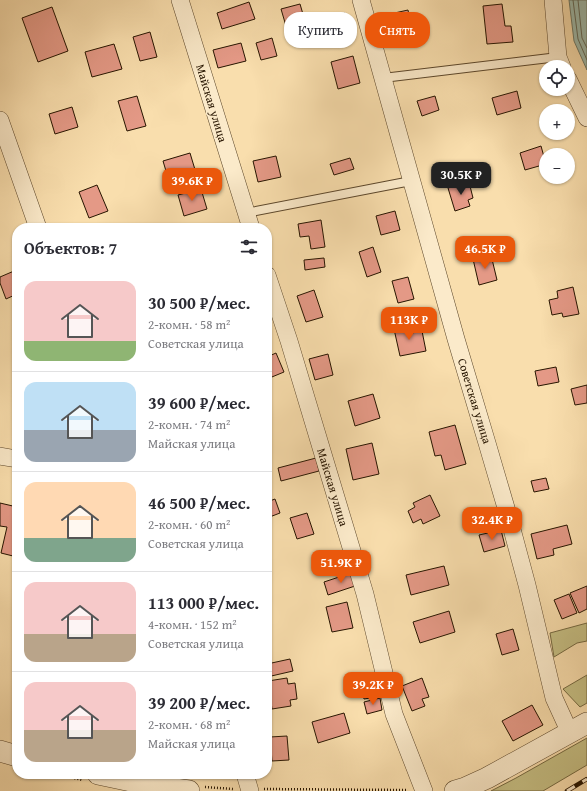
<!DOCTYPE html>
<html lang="ru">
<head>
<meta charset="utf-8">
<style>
	body { margin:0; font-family:"Gentium Book Plus",serif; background:#f2f2f3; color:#2b2b33; height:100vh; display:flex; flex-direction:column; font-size:15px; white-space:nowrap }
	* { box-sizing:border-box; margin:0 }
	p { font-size:13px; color:#7c7c81 }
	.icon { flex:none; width:22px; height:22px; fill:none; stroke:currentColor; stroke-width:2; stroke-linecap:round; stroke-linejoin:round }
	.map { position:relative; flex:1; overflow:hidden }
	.panel { position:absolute; left:12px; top:223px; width:260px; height:556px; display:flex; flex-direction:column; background:#fff; border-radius:16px; box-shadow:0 1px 3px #0004 }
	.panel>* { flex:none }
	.banner { position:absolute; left:284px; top:12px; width:243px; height:36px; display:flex; gap:8px }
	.buttons { position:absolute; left:539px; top:60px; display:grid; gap:8px }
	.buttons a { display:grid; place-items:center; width:36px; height:36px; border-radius:50%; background:#fff; box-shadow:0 1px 3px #0004; font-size:20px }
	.price { position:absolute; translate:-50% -34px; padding:0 9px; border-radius:8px; background:#ea580c; color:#fff; font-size:13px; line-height:26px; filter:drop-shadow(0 1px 2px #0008) }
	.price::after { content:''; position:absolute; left:50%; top:24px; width:12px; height:9px; margin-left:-6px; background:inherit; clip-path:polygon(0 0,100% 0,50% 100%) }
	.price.active { background:#222; color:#fff }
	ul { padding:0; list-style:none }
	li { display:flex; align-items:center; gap:12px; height:100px; padding:0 12px }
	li+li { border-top:1px solid #e1e1e2 }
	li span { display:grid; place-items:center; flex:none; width:112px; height:80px; border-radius:12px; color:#555 }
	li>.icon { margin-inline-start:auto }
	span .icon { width:48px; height:48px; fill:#fffc; stroke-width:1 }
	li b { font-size:17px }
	h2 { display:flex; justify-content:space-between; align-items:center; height:48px; padding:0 12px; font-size:17px }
	.tag { padding:0 14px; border-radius:16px; background:#fff; box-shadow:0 1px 3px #0004; font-size:14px; line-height:36px }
	.tag.active { background:#ea580c; color:#fff }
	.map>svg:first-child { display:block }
	.green { fill:#c6bf84; stroke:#766a42 }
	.water { fill:#9ebcae; stroke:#6e7968 }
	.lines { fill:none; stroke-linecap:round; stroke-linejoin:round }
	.shore { stroke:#626857; stroke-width:1 }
	.building { fill:#e49986; stroke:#271500 }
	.service-casing { stroke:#5c472b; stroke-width:10 }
	.minor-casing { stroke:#5c472b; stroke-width:18 }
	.tertiary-casing { stroke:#5c472b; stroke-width:22 }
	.path { stroke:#271500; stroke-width:2.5; stroke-dasharray:1 2; stroke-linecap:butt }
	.service { stroke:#fbeaca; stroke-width:8 }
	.minor { stroke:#fbeaca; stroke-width:17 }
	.tertiary { stroke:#fbeaca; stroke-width:21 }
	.rail-casing { stroke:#271500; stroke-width:4.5 }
	.rail { stroke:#fbeaca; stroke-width:3; stroke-dasharray:9; stroke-linecap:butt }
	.labels { text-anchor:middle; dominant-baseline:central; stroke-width:3; stroke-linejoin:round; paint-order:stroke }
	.street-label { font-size:12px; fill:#271500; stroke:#fbeaca }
</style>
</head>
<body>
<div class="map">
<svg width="587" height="791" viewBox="0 0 587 791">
	<rect width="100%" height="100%" fill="#f9dead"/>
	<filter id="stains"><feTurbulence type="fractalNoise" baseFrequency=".005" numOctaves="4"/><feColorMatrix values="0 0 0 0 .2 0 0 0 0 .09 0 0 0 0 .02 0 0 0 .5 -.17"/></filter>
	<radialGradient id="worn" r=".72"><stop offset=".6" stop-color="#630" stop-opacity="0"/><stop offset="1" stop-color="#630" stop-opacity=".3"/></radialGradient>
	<path class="green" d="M587 623V641L577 643 554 657 550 633Z
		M587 675V703L580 707 563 689Z
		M587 738V765L543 791H491L516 778Z"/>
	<path class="water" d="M569 0H587V70L574 41Z"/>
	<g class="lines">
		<path class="shore" d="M573 0 578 39 587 60
			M578 0 582 38 587 48"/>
	</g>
	<path class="building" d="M249 2 255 19 222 29 217 13Z
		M300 4 305 21 286 26 281 9Z
		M502 4 505 26H511L513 42 487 44 483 6Z
		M52 7 68 51 38 62 22 18Z
		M408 10 414 42 395 46 390 14Z
		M345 13 352 36 327 44 320 20Z
		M150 32 157 57 140 61 133 37Z
		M272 38 277 56 261 60 256 43Z
		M241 43 246 61 218 68 213 50Z
		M114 44 122 69 92 77 85 52Z
		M353 56 360 83 338 89 331 62Z
		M517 91 521 108 497 115 492 98Z
		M137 96 146 126 127 131 118 101Z
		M435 96 439 110 422 116 417 101Z
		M72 107 78 127 55 134 49 114Z
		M541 146 546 164 525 170 520 153Z
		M190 153 196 173 169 181 163 161Z
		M276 156 281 177 258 182 253 161Z
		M350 158 354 169 334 175 330 164Z
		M469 182 473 198 468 200 470 206 455 211 448 188Z
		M97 185 108 211 89 218 79 192Z
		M201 189 207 209 184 216 178 195Z
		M395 211 400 230 381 235 376 216Z
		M321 220 325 247 311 249 309 236 300 237 298 224Z
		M373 247 381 272 367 277 359 252Z
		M491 255 497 280 479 285 473 259Z
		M324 258 325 267 305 270 304 260Z
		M14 271 17 280V294L6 299 0 283V277Z
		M408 277 414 299 398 303 392 281Z
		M573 287 579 314 563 317 562 313 552 315 549 300 558 298 557 291Z
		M314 290 323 317 306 322 297 296Z
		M411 326 412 333 422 331 426 351 400 356 394 329Z
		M276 353 284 372 267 379V357Z
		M328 354 333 375 315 380 309 359Z
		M556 367 559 382 538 386 535 371Z
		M587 385V403L575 405 571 389Z
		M373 394 380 418 355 426 348 401Z
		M455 425 466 464 445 470 441 455 435 456 429 432Z
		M372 443 379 474 353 480 346 449Z
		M316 458 319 471 281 481 278 468Z
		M546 478 549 489 534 492 531 481Z
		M430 495 440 516 423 524 421 519 413 523 408 511 415 507 413 503Z
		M275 499 280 513 267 518V502Z
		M0 503 17 507V557L1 553 7 527 0 526Z
		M307 513 314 534 297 539 290 518Z
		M567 525 572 544 553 549 554 555 537 559 531 534Z
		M501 530 505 546 484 552 479 535Z
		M444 566 449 585 411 595 406 575Z
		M354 572 358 585 328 595 324 582Z
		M587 586V609L579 613 570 593Z
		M569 594 577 613 562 619 554 600Z
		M347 602 353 628 332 632 326 607Z
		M449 611 455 632 420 643 413 622Z
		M513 629 519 650 502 655 496 634Z
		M290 659 293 671 267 677V664Z
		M287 678 288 684 295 683 297 699 290 700 291 706 272 709 268 681Z
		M422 678 429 697 422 699 425 706 412 711 402 686Z
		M381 682 383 696 364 699 361 686Z
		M380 698 382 710 367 714 364 702Z
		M532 705 543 725 513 741 502 721Z
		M344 713 350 733 318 743 312 722Z
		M287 736 289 760 272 761 270 737Z"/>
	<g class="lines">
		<g class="service-casing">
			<path id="service" d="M383 78 558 57
				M246 213 411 181"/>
		</g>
		<g class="minor-casing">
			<path id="minor" d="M180 0 251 228
				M361 0 456 339 487 443 509 518 527 585 554 698 570 733
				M553 0 558 57 562 67
				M568 79 587 118
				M0 120 38 228
				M267 275 289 341 365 594 394 714 424 791
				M0 456 17 459
				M245 774 250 791"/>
		</g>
		<g class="tertiary-casing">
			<path id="tertiary" d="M0 751 17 756
				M98 774 160 787 189 791
				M455 791 465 788 487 778 587 723"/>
		</g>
		<path class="path" d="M57 774 82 780
			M205 787 233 789
			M264 789 407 790"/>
		<use href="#service" class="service"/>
		<use href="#minor" class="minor"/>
		<use href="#tertiary" class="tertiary"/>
		<g class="rail-casing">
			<path id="rail" d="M567 791 587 779"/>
		</g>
		<use href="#rail" class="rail"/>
	</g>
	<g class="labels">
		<g class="street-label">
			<text transform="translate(212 103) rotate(73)">Майская улица</text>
			<text transform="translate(475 401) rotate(73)">Советская улица</text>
			<text transform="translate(333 487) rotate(73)">Майская улица</text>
		</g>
	</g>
	<rect width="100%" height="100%" filter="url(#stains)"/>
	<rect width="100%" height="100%" fill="url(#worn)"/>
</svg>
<div class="buttons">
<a><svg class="icon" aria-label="locate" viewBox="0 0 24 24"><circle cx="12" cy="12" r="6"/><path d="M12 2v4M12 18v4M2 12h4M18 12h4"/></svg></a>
<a>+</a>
<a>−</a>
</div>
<b class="price active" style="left:461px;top:196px">30.5K ₽</b>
<b class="price" style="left:192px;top:202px">39.6K ₽</b>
<b class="price" style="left:485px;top:270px">46.5K ₽</b>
<b class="price" style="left:409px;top:341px">113K ₽</b>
<b class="price" style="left:492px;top:541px">32.4K ₽</b>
<b class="price" style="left:341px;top:584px">51.9K ₽</b>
<b class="price" style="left:373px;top:706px">39.2K ₽</b>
<div class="banner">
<a class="tag">Купить</a>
<a class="tag active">Снять</a>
</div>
<section class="panel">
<h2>Объектов: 7<svg class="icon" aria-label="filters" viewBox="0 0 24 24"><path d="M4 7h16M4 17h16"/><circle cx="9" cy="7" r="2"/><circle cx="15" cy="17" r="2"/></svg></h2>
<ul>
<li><span style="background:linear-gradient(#f6c9c9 75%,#8fb573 0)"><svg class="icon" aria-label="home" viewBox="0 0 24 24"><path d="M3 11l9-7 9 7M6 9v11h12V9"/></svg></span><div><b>30 500 ₽/мес.</b><p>2-комн. · 58 m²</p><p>Советская улица</p></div></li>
<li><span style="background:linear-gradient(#bfe0f5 60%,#9aa5b1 0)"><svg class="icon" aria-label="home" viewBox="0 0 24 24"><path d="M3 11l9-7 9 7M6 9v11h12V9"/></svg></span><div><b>39 600 ₽/мес.</b><p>2-комн. · 74 m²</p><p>Майская улица</p></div></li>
<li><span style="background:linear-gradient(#ffd9b3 70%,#7fa58c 0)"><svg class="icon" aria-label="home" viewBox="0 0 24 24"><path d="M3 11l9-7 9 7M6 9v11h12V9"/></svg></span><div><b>46 500 ₽/мес.</b><p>2-комн. · 60 m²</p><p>Советская улица</p></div></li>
<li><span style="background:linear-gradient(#f6c9c9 65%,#b9a48a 0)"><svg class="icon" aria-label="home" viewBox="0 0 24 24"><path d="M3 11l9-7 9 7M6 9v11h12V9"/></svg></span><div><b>113 000 ₽/мес.</b><p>4-комн. · 152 m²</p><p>Советская улица</p></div></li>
<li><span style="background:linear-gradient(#f6c9c9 60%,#b9a48a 0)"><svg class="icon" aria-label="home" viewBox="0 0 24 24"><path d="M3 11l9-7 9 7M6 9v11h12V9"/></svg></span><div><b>39 200 ₽/мес.</b><p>2-комн. · 68 m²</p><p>Майская улица</p></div></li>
</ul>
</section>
</div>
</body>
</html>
